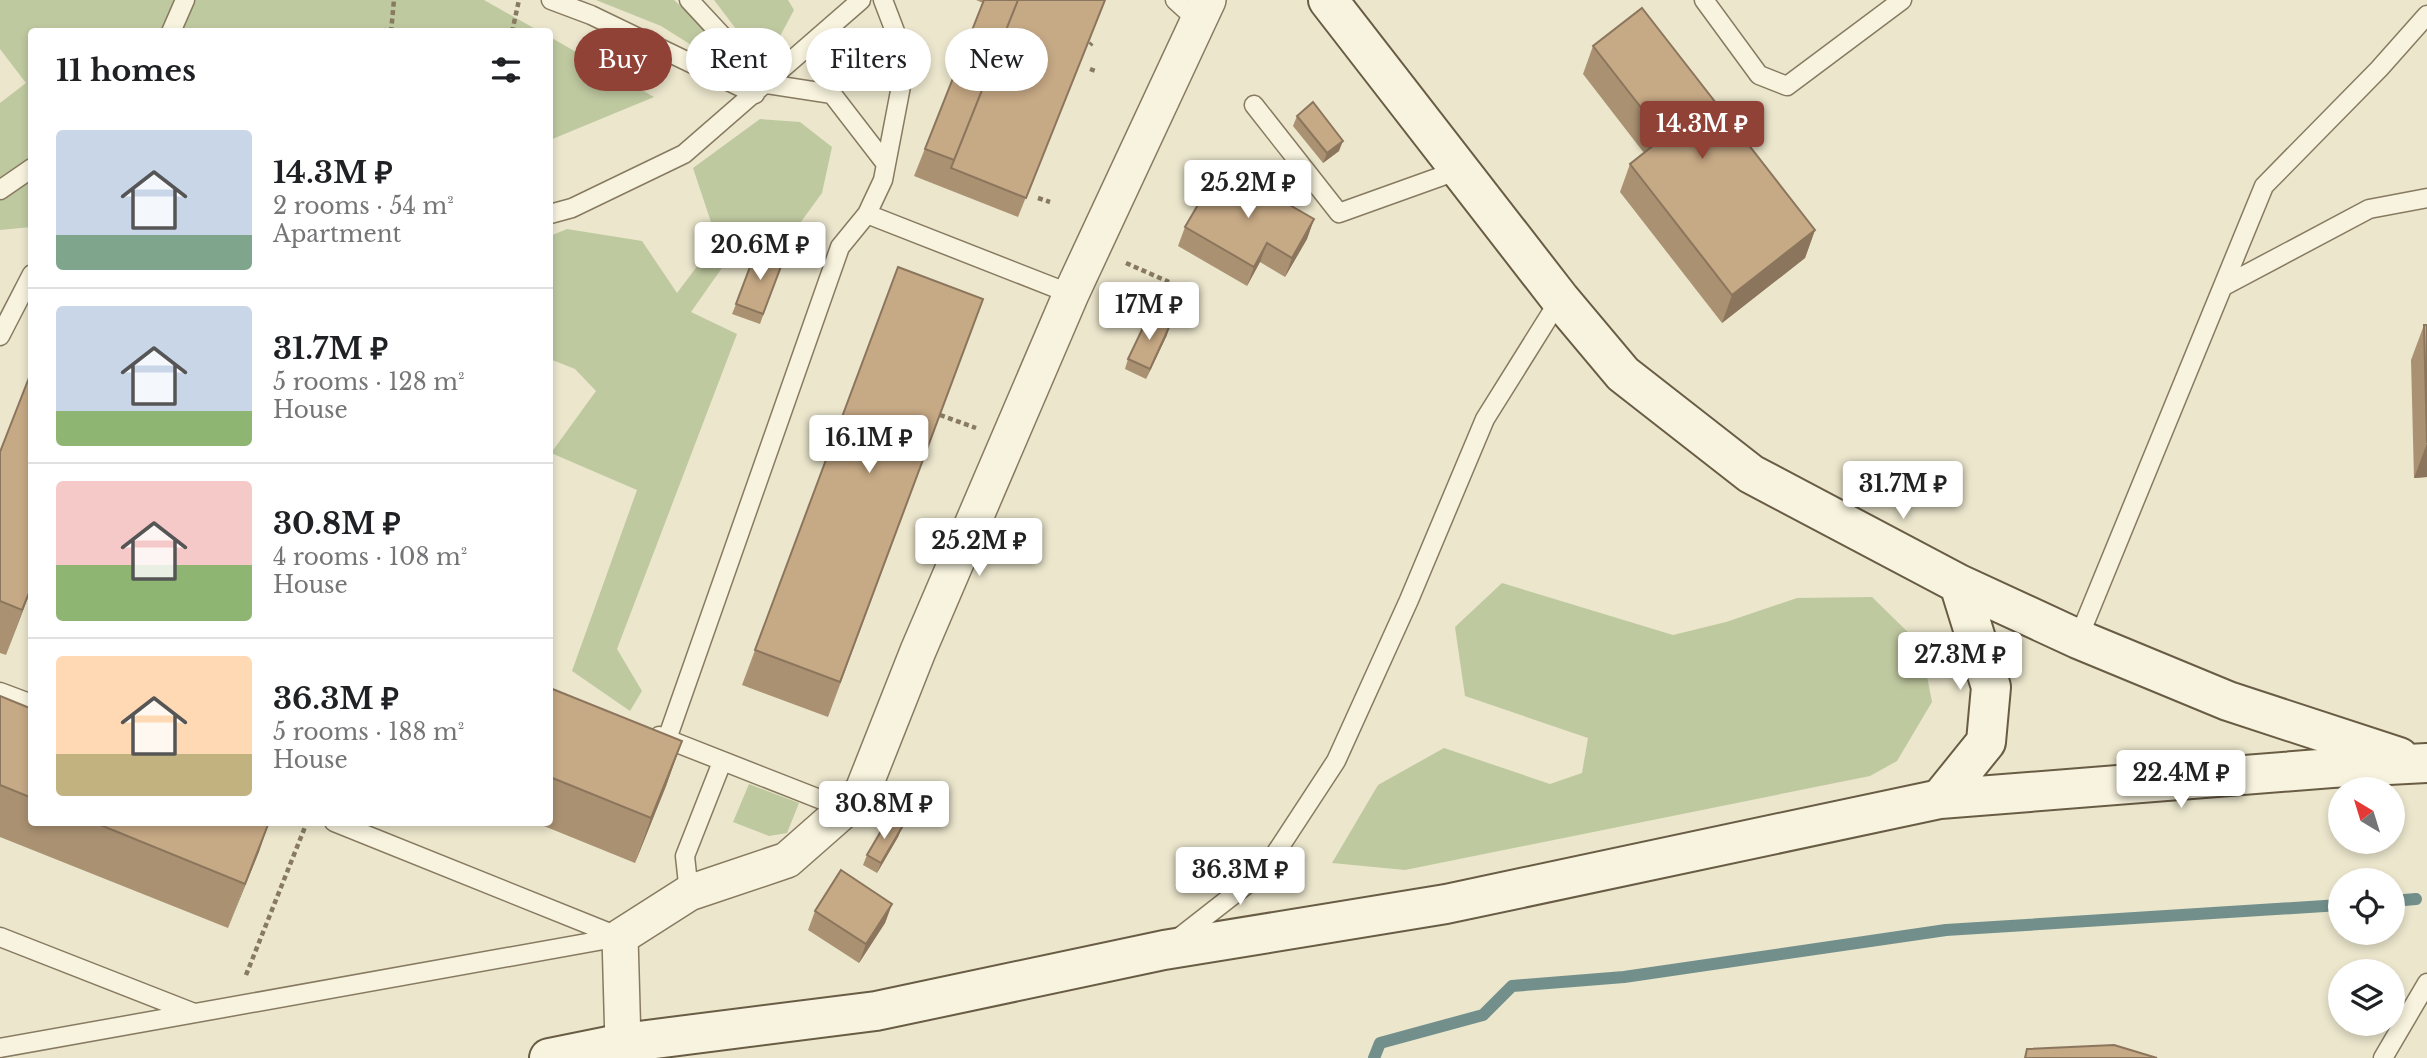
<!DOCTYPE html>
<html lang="en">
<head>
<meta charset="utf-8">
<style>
	body { margin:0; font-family:"Libre Baskerville",serif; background:#f6f6f6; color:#202124; height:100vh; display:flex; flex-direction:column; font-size:26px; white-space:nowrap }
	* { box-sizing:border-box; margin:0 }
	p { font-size:23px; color:#757577 }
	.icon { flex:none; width:38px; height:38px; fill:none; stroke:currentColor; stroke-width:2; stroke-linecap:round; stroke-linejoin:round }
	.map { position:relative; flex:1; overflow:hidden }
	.panel { position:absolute; left:28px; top:28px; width:525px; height:798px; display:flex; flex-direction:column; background:#fff; border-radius:7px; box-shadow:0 4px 10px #0003 }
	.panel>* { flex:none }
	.hud { position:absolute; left:574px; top:28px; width:665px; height:63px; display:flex; gap:14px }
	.needle { width:46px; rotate:322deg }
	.controls { position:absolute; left:2328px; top:777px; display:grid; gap:14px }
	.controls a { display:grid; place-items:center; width:77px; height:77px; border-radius:50%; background:#fff; box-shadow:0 4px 10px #0003; font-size:35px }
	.price { position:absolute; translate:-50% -60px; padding:0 16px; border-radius:7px; background:#fff; color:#222; font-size:23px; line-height:46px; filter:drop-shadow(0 2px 4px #0008) }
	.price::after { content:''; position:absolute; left:50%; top:42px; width:21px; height:16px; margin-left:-10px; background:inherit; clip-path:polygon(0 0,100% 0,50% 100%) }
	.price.selected { background:#914236; color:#fff }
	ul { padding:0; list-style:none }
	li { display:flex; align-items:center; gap:21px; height:175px; padding:0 28px }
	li+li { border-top:2px solid #e0e0e0 }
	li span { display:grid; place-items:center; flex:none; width:196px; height:140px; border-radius:7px; color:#555 }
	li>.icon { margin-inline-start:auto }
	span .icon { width:84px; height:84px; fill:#fffc; stroke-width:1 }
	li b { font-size:30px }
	h2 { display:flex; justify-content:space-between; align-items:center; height:84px; padding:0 28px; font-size:30px }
	.chip { padding:0 24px; border-radius:32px; background:#fff; box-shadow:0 4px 10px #0003; font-size:24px; line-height:63px }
	.chip.selected { background:#914236; color:#fff }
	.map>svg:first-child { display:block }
	.green { fill:#bfc9a0 }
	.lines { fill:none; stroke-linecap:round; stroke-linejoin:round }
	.stream { stroke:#728f8b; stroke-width:12 }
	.lane-casing { stroke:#877a61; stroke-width:21 }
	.street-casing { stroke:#877a61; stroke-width:38 }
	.secondary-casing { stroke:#695c44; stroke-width:42 }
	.path { stroke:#877a61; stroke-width:4.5; stroke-dasharray:5 3.5; stroke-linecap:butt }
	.lane { stroke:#f7f3de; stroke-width:18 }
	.street { stroke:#f7f3de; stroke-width:35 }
	.secondary { stroke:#f7f3de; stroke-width:38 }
	.wall { fill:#aa9172 }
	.shaded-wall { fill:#8b765d }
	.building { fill:#c6a985; stroke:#8b765d; stroke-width:2 }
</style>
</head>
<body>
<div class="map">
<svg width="2427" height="1058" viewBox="0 0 2427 1058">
	<rect width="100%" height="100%" fill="#ebe6cc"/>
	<path class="green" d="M0 0H484L539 31 32 32 31 227 0 230V103L26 83 0 49Z
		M596 0H674L727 50 704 53 661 26Z
		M714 0H788L794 10 778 40 749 46Z
		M550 37 654 97 550 140Z
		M760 119 800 122 832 147 822 193 792 234 731 255 691 312 737 334 617 649 642 691 630 711 572 671 637 490 551 453 596 391 575 369 550 359V236L567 229 642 241 677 293 717 240 693 168Z
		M1502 583 1673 635 1726 622 1797 598 1872 597 1921 645 1932 702 1897 761 1870 776 1405 870 1332 863 1378 785 1444 748 1550 784 1582 773 1588 738 1465 696 1455 627Z
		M749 784 799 803 787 833 769 836 733 822Z"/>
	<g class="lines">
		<path class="stream" d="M2392 901 2416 899
			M1374 1058 1380 1043 1483 1015 1512 986 1624 977 1946 930 2340 905"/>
		<g class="lane-casing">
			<path id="lane" d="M551 0 591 15 755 94
				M689 0 767 84 832 94 886 164
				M1175 0 1197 20
				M1704 0 1759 75 1787 86 1902 0
				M171 32 185 0
				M1254 105 1339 213 1459 170
				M0 190 32 168
				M550 214 572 208 684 154 861 0
				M867 214 1071 294
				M2224 286 2369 209 2427 198
				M0 336 32 274
				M2078 639 2264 186 2379 69 2427 15
				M0 692 32 704
				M659 736 845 809
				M667 739 840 247 867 214 883 180 906 60 883 0
				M334 822 620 937
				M689 893 685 856 722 762
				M0 937 194 1013
				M1177 939 1264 871 1336 761 1409 600 1485 419 1560 299
				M0 1048 620 937
				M2383 1058 2427 983"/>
		</g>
		<g class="street-casing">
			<path id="street" d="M623 1043 620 937 689 893 787 860 845 809 863 790 918 651 1071 294 1208 0"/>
		</g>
		<g class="secondary-casing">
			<path id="secondary" d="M1328 0 1560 299 1623 374 1751 474 1959 584 2078 639 2228 701 2399 757
				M1940 799 1986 742 1991 687 1959 584
				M549 1058 623 1043 876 1011 1164 950 1446 904 1940 799 2332 768 2427 763"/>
		</g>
		<path class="path" d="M391 32 394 0
			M512 32 519 0
			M1090 45 1092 43
			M1090 69 1098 72
			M1038 198 1050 202
			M1126 263 1169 282
			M940 415 976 428
			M246 975 305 827"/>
		<use href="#lane" class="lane"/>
		<use href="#street" class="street"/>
		<use href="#secondary" class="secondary"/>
	</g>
	<path class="wall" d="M976 0H1105L1018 217 914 176 983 3Z
		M1593 46 1815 230 1805 258 1722 323 1620 192 1630 164 1644 153 1583 74Z
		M1297 116 1339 151 1323 163 1293 126Z
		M1208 202 1314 219 1307 239 1285 277 1260 262 1247 286 1178 246 1185 227Z
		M783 261 760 324 732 314 736 304Z
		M898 267 983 299 828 717 742 685Z
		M2424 325H2427V477L2414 478 2411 360Z
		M1167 335 1146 379 1125 369 1128 359Z
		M0 452 32 587 6 655 0 653Z
		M550 688 682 741 666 786 635 863 534 822H550Z
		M0 696 32 709V822H269L228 928 0 837Z
		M902 827 898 837 877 873 863 865 867 855Z
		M892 904 885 923 859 963 808 930 815 911Z"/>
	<path class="shaded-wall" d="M1343 141 1339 151 1323 163 1327 153Z
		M1314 219 1307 239 1285 277 1292 258Z
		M1815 230 1805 258 1722 323 1732 295Z
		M1267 243 1260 262 1247 286 1254 267Z
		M1170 325 1167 335 1146 379 1150 369Z
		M2427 443V477L2414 478Z
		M32 585V587L6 655Z
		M682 741 666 786 635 863 651 818Z
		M269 822 259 852 228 928 245 884Z
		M902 827 898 837 877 873 881 863Z
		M892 904 885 923 859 963 866 944Z"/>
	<path class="building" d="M984 0H1018L954 160 925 149Z
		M1018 0H1105L1026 198 951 168Z
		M1642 8 1815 230 1732 295 1630 164 1664 137 1593 46Z
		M1313 102 1343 141 1327 153 1297 116Z
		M1227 169 1314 219 1292 258 1267 243 1254 267 1185 227 1202 198 1208 202Z
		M756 251 783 261 763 314 736 304Z
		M898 267 983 299 840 682 755 650Z
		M1149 315 1170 325 1150 369 1128 359Z
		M2424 325H2427V443Z
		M32 370V585L22 610 0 601V452Z
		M550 688 682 741 651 818 550 777Z
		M0 696 32 709V798L0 785Z
		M888 819 902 827 881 863 867 855Z
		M93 822H269L245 884Z
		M841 870 892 904 866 944 815 911Z
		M2114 1045 2157 1058H2025L2027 1049Z"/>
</svg>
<div class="controls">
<a><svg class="needle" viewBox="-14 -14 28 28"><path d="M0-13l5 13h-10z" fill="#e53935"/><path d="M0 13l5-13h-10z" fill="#757577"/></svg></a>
<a><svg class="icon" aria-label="locate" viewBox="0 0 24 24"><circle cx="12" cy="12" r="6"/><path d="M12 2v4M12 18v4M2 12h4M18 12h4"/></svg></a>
<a><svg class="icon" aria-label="layers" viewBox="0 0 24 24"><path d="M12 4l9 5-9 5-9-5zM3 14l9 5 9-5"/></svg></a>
</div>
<b class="price selected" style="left:1702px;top:161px">14.3M ₽</b>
<b class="price" style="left:1248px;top:220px">25.2M ₽</b>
<b class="price" style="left:760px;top:282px">20.6M ₽</b>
<b class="price" style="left:1149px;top:342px">17M ₽</b>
<b class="price" style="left:869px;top:475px">16.1M ₽</b>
<b class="price" style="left:1903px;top:521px">31.7M ₽</b>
<b class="price" style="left:979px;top:578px">25.2M ₽</b>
<b class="price" style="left:1960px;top:692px">27.3M ₽</b>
<b class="price" style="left:2181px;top:810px">22.4M ₽</b>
<b class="price" style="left:884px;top:841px">30.8M ₽</b>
<b class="price" style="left:1240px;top:907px">36.3M ₽</b>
<div class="hud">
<a class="chip selected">Buy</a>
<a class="chip">Rent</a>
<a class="chip">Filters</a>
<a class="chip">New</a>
</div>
<section class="panel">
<h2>11 homes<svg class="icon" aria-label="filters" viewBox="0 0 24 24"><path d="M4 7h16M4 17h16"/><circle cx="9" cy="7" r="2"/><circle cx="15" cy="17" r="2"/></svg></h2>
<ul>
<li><span style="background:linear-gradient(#c9d6e8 75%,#7fa58c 0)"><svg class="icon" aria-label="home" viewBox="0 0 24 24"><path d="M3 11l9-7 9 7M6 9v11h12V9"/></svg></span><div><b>14.3M ₽</b><p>2 rooms · 54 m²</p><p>Apartment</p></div></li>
<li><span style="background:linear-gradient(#c9d6e8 75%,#8fb573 0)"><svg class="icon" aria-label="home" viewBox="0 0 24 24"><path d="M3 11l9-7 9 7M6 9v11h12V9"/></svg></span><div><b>31.7M ₽</b><p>5 rooms · 128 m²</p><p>House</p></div></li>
<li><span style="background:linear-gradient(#f6c9c9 60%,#8fb573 0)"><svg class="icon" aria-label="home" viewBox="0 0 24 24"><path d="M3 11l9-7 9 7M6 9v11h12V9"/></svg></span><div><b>30.8M ₽</b><p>4 rooms · 108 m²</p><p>House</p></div></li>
<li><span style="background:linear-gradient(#ffd9b3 70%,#c2b280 0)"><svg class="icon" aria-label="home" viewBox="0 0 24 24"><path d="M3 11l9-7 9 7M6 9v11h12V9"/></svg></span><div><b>36.3M ₽</b><p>5 rooms · 188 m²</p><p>House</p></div></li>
</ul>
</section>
</div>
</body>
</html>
